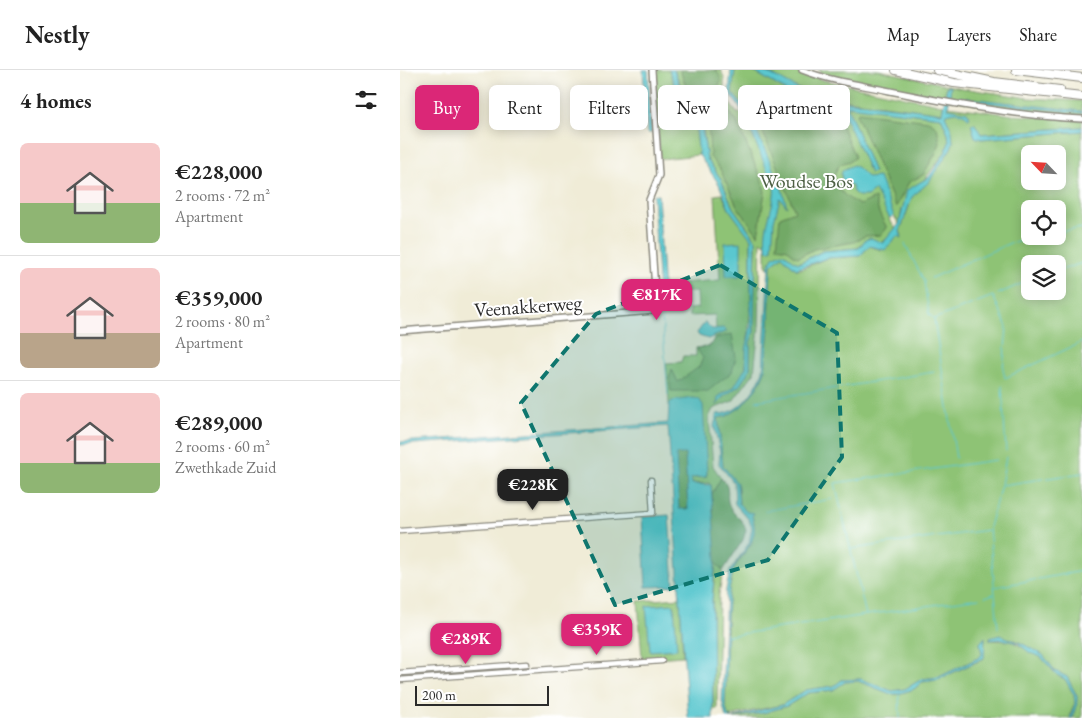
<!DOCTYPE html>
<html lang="en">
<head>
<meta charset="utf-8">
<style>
	body { margin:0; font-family:"EB Garamond",serif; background:#f6f6f6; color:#222; height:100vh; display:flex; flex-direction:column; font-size:19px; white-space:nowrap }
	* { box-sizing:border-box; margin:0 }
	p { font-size:16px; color:#767676 }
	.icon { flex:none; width:28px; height:28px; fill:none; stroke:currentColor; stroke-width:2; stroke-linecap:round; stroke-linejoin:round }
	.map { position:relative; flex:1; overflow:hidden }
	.sheet { display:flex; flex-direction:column; background:#fff; width:400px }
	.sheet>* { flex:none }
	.banner { position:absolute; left:15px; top:15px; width:475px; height:45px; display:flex; gap:10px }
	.needle { width:32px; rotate:295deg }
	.fabs { position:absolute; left:621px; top:75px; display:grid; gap:10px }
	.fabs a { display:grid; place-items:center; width:45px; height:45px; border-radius:8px; background:#fff; box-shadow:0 2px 12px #0003; font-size:25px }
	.scale { position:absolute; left:15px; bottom:12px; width:134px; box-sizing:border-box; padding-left:5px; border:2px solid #2b2b2b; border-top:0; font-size:14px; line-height:18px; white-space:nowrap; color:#2b2b2b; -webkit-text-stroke:4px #fff; paint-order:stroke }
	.price { position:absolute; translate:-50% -42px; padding:0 11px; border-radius:10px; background:#db2777; color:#fff; font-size:16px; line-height:32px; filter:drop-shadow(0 1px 2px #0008) }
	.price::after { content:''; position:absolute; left:50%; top:30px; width:15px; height:11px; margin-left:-8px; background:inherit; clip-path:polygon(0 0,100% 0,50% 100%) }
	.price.on { background:#222; color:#fff }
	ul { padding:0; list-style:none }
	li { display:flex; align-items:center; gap:15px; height:125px; padding:0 20px }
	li+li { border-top:1px solid #e0e0e0 }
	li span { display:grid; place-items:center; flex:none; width:140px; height:100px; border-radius:8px; color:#555 }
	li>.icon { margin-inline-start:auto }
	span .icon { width:60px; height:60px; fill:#fffc; stroke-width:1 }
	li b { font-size:21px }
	h2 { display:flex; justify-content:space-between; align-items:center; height:60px; padding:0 20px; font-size:21px }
	.chip { padding:0 18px; border-radius:8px; background:#fff; box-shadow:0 2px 12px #0003; font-size:18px; line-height:45px }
	.chip.on { background:#db2777; color:#fff }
	header { display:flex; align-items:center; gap:30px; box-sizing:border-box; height:70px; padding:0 25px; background:#fff; border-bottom:1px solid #e0e0e0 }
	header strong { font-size:24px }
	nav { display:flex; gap:28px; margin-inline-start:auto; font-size:18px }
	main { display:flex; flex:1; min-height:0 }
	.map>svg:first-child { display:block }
	.green { fill:#8ec375; stroke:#5c7750; fill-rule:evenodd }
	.forest { fill:#72a966; stroke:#4e6a48 }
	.water { fill:#5ac7cf; stroke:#42797d; fill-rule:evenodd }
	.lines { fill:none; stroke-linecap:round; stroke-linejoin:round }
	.stream { stroke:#5ac7cf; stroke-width:1 }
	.minor-casing { stroke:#8e8c81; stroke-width:7 }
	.tertiary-casing { stroke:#8e8c81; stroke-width:8 }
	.motorway-casing { stroke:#8e8c81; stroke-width:10 }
	.minor { stroke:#fff; stroke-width:4.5 }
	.tertiary { stroke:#fff; stroke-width:5 }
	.motorway { stroke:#fff; stroke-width:8 }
	.marked { fill:#0f766e; fill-opacity:0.2; stroke:#0f766e; stroke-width:4; stroke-dasharray:10 6; stroke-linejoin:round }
	.labels { text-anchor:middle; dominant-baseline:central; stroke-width:4; stroke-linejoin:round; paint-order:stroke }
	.park-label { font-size:20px; fill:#4e6045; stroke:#fff }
	.street-label { font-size:20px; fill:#2b2b2b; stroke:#fff }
</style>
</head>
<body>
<header>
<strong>Nestly</strong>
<nav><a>Map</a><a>Layers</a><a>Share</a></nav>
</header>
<main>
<section class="sheet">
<h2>4 homes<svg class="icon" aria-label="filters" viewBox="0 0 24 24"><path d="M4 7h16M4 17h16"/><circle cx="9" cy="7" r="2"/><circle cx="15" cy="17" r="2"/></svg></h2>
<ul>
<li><span style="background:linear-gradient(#f6c9c9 60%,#8fb573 0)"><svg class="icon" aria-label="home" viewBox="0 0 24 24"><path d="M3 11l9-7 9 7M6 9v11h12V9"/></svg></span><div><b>€228,000</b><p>2 rooms · 72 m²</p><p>Apartment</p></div></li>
<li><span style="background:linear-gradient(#f6c9c9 65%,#b9a48a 0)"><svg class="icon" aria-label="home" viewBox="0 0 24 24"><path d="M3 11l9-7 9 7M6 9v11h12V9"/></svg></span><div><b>€359,000</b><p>2 rooms · 80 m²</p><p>Apartment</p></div></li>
<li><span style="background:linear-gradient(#f6c9c9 70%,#8fb573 0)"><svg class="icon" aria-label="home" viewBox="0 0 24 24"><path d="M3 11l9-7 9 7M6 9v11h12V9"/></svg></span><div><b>€289,000</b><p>2 rooms · 60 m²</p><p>Zwethkade Zuid</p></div></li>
</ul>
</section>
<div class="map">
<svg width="682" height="648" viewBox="0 0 682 648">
	<rect width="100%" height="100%" fill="#fff"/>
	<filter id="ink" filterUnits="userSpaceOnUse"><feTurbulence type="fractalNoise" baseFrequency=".02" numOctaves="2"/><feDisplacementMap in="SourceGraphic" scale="10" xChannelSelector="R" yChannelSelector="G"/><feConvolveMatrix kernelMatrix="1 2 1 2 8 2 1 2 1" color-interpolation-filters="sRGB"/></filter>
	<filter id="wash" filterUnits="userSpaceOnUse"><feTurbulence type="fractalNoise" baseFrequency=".0096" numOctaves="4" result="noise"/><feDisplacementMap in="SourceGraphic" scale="20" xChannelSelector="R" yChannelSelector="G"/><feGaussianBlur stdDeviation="1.12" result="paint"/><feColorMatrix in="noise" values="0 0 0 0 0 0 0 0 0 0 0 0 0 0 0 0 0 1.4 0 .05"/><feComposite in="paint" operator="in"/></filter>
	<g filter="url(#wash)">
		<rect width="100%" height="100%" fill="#f0ecd7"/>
		<path class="green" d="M254 0H269L277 22 295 52 299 85 260 89Z
			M274 0H280L281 4 321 0 324 8V26L337 43H348L332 23 335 0H351L385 20 392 29 395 24 440 35 445 47 446 35 541 47 548 63 549 72 546 81 502 139 499 154 492 143 489 149 496 159 482 173 475 170 461 174 459 178 423 181 399 193 392 192 387 185 375 187 368 198 366 195V179H371L361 171 359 257 354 303 333 331 313 339 309 347 313 396 321 408 312 424 311 415 309 413 292 414 291 408 306 407 307 403 302 339 272 331 269 334 266 293 281 292 283 286H296V278L310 276 316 264 324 263 319 258 316 259 315 245 289 246V239L298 238 297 222H286V218H282L281 213 320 210 315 125 322 124 329 139 351 168V231L345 302 334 317 321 324 317 335 323 327 340 315 350 299V272L354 262V248L356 175 353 165 333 138 321 109 307 89 302 55 293 38 300 32 291 33 288 31Z
			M364 0H393L423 10 543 35 542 43 417 26 385 13Z
			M418 0H478L562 18 629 28 682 31V46L597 38 549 29 551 17 547 16 545 27 424 6Z
			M548 36 613 45 682 50V57L583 64 579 63 575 54H571L575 67 581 69 682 61V648H329L363 643 387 636 408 623 433 620 445 612 458 611 491 624H498L514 619 522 612 537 610 583 589 585 568 580 573 582 584 580 587 539 607 522 609 505 619 492 621 461 609 442 610 434 616 406 620 382 635 328 646 325 636 328 524 334 498 352 473 354 452 352 446 354 443H347L339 434 338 416 323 396 318 348 327 346 341 337 360 313 365 301 369 256 371 195 382 186 396 199H401L427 188 460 186 469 176 482 180 497 165 502 166 500 161 512 127 535 103 551 78 553 72 545 45ZM630 84H658V111H630ZM630 139H658V166H630ZM630 194H658V221H630ZM596 567 613 569 621 573 643 585 655 601 667 607 677 626V634L672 646 670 645 675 633 674 625 665 609 657 605 641 587 611 571 590 570V568Z
			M316 493 323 501 319 524 317 639 313 640 312 530Z
			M280 528 283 586 242 589 238 531Z"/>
		<path class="forest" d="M280 0H315C321 4 322 12 318 18L304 20 294 27 285 14Z
			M315 31 322 32 337 52 363 113 365 122 358 165 337 136 320 99 310 87 309 64 300 38Z
			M396 36 435 40 455 87C451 93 443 91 439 96 425 112 447 129 460 135L475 128 479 143 487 158 481 165 465 166 454 172 414 179 399 187 394 186 388 179 377 177 380 147 395 141 356 45Z
			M458 42 529 51 537 57 540 73 536 83 523 105 509 112 496 137 457 46Z
			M332 264 336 287 332 302 308 321H271L269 309 272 299 278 312 299 297 303 288 296 278 310 276 316 268Z
			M285 383 288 439H279L275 384Z
			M321 408C333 420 324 425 330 437 334 446 344 449 346 460L343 470 323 501 316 493 312 424Z"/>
		<path class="water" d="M243 0H248L252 63H247Z
			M269 0H274L284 26 290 32 318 25 302 31 293 38 301 50 307 89 321 109 333 138 356 170 354 248V262L350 272V299L340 315 323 327 317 335 318 327 334 317 346 297V280L351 255V169L329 139 319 114 299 85 295 52 277 22Z
			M331 0H335L332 23 349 43 382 119 387 137 380 128 374 151 372 179 368 181C359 162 377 133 374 117L343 42 329 23Z
			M351 0C375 0 393 21 418 26 458 34 501 37 542 43L547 16H549L551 17 548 38 567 42 570 47 568 48C563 41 553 41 545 45L552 61 553 72 551 78 529 112 512 127 500 161 502 168 497 166 485 180 469 176 460 186 427 188 396 199 382 186 371 195 369 256 365 301 357 318 341 337 327 346 318 348 323 396 337 413 339 434 347 442 354 443 352 446C362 476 337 481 332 505 323 546 328 591 325 633L328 646 332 647 326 648 322 631 326 520 330 501 349 473 352 458 349 450 335 434 334 413 319 394 320 382 314 356 317 344C339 345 356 320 363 301L369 194 373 187 382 183C389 184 391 191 399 193L423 181 459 178 465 170 471 168 483 173 499 154 507 120 529 107 546 81 549 72 548 63 541 47 447 36 474 102 470 103 440 35 395 25 392 30 383 26 385 20Z
			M559 27 682 41V43L580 32Z
			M571 54H575L581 64 682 57V61L581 69 575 67Z
			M453 95 458 98 468 108 479 107 494 146 492 148 489 147 475 120 467 126H458L453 122 452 116 442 110 441 104 443 100Z
			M253 125H258L265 241 263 242 260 239Z
			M341 172V206H326L325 173Z
			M305 252 312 259 323 258 327 261 308 269 299 266 297 263Z
			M293 328 299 329 303 335 307 403 306 407 291 408 292 414 311 415 316 487 312 530 313 648H288L268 356 0 375V372L268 353 269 334 272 331ZM276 384H285L288 439H279Z
			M269 445 274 516 246 517 242 447Z
			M274 534 277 579 250 581 246 536Z
			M600 565 621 573 643 585 655 601 667 607 677 626V634L672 648H670L675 633 674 625 665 609 657 605 641 587 630 583 618 573 602 569 590 570V568Z
			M585 567 584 588 537 610 522 612 514 619 498 624H491L458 611 445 612 433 620 408 623 387 636 363 643 334 647 382 635 406 620 434 616 442 610 461 609 492 621 505 619 522 609 539 607 580 587 582 584 580 573Z"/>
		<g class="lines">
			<path class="stream" d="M658 162 682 158
				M505 174 524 211 529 244 534 249 556 388
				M658 201 682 193
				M531 208 610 173 635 166
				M598 224 630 210
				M262 248 268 325
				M534 249 593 226 607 257 603 299 605 308 682 272
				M602 316 606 381
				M356 331 534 302
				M602 415 682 403
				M365 441 432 429
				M451 479 588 460
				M595 517 682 501
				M585 527 594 524
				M466 545 435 413 596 390
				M598 558 589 457 601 415 606 387
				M327 566 579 528
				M499 624 500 648"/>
		</g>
	</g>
	<g filter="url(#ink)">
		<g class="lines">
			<g class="minor-casing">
				<path id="minor" d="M0 461 253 443 251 410
					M0 603 127 594
					M0 610 262 591"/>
			</g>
			<g class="tertiary-casing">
				<path id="tertiary" d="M402 0C430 11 461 15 490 21 554 34 617 46 682 49
					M0 261 254 241 256 235 249 130 259 105 252 0"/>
			</g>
			<g class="motorway-casing">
				<path id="motorway" d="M496 0 554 13 682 27
					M537 0 594 12 660 20
					M616 0 682 8"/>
			</g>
			<use href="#minor" class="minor"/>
			<use href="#tertiary" class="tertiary"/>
			<use href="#motorway" class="motorway"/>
		</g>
	</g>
	<path class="marked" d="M320 195 437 263 442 387 368 490 215 535 121 333 196 244Z"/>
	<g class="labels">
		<g class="park-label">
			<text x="406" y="111">Woudse Bos</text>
		</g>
		<g class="street-label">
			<text transform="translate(128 236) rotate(-4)">Veenakkerweg</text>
		</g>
	</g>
</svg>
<div class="fabs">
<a><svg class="needle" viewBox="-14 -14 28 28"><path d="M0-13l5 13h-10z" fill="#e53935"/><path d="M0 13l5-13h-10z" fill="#767676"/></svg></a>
<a><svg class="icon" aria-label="locate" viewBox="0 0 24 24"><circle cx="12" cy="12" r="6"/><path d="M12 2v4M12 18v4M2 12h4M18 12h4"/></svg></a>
<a><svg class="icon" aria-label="layers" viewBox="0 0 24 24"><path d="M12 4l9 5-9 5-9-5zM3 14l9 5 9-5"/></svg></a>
</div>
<div class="scale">200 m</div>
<b class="price" style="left:257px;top:251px">€817K</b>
<b class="price on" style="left:133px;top:441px">€228K</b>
<b class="price" style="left:197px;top:586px">€359K</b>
<b class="price" style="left:66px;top:595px">€289K</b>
<div class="banner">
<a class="chip on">Buy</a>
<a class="chip">Rent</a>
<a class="chip">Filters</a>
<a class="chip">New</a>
<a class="chip">Apartment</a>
</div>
</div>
</main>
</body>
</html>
